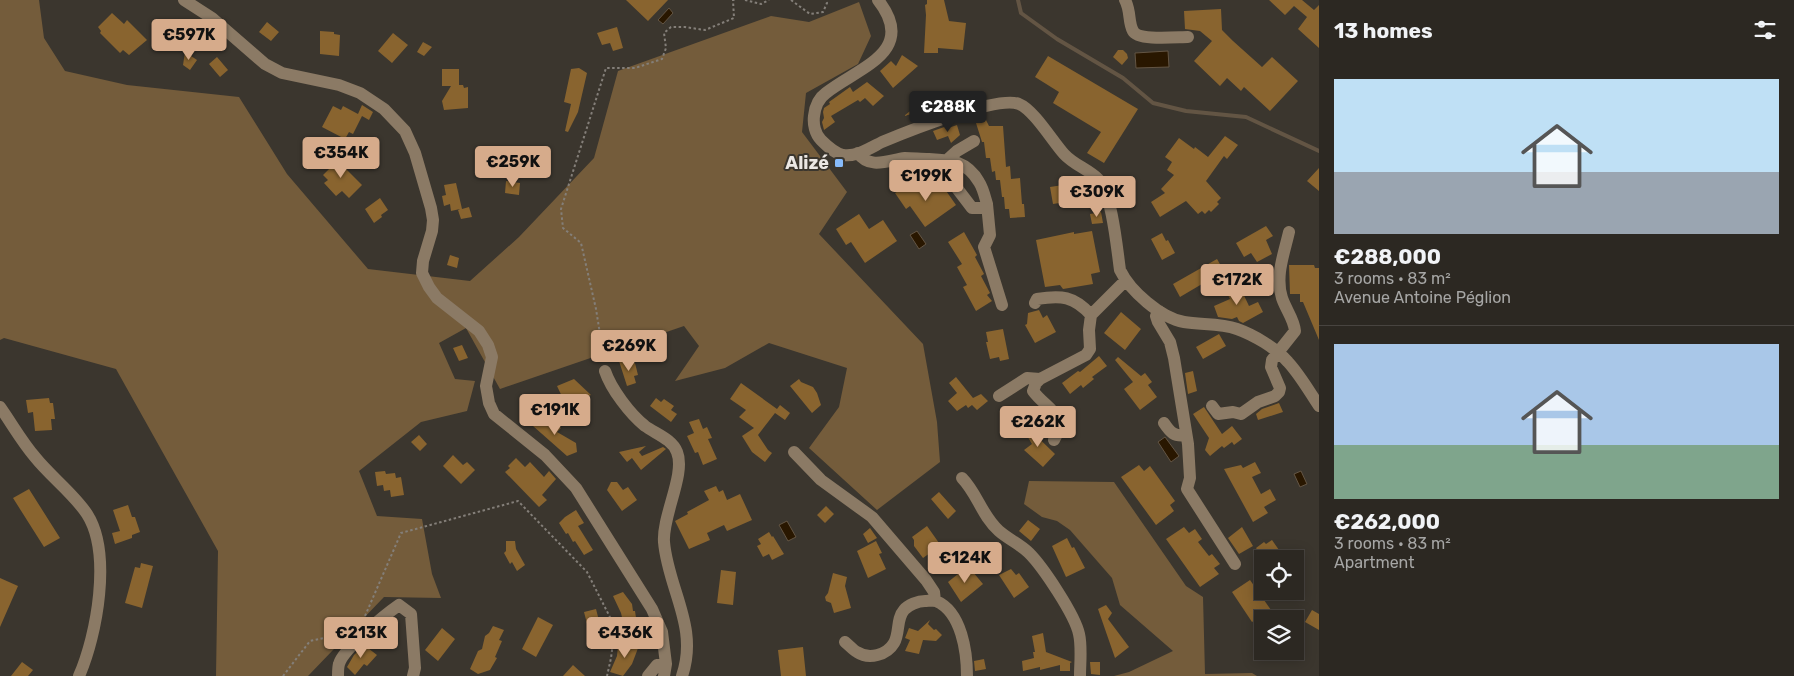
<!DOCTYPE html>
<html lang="en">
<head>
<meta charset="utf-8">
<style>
	body { margin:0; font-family:Rubik,sans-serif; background:#38342f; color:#f1f3f6; height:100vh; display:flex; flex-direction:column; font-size:19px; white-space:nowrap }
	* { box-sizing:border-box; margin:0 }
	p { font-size:16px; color:#a6a6a5 }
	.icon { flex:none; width:28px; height:28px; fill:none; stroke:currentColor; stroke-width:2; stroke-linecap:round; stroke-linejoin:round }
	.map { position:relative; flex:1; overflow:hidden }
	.drawer { display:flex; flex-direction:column; background:#2c2822; width:475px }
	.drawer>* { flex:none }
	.buttons { position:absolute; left:1254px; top:550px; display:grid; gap:10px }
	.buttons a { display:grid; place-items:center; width:50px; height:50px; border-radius:0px; background:#2c2822; box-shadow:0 2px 12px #0003,0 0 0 1px #484440; font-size:25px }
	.price { position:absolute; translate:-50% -42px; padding:0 11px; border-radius:5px; background:#d6ab8b; color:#111; font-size:16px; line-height:32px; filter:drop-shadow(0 1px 2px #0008) }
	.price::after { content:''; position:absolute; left:50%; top:30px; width:15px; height:11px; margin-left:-8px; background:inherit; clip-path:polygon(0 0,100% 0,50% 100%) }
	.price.active { background:#222; color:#fff }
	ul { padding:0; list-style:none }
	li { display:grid; align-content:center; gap:10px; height:265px; padding:0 15px }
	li+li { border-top:1px solid #484440 }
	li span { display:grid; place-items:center; height:155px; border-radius:0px; color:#555 }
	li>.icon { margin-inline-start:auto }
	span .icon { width:90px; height:90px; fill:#fffc; stroke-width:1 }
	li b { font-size:21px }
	h2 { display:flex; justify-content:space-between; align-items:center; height:60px; padding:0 15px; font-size:21px }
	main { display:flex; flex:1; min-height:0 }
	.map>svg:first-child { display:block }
	.green { fill:#745c3b }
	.water { fill:#291700; stroke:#635544 }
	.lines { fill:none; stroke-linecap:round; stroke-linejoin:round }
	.stream { stroke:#635544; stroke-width:4 }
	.building { fill:#89642f }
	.path { stroke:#847f79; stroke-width:2; stroke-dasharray:2.5 2.5; stroke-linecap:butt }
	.minor { stroke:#8b7a65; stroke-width:12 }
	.poi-dot { fill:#87bbfb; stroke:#3b362e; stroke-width:2 }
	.labels { text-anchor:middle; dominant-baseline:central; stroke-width:4; stroke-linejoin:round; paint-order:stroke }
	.poi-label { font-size:18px; font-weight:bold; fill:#ebe7e3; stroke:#3b362e; text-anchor:end }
</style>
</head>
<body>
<main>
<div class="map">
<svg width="1319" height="676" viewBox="0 0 1319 676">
	<rect width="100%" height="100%" fill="#3b362e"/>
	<path class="green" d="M0 0H39L44 38 65 71 127 85 239 97 287 174 368 269 470 281 519 237 594 158 618 71 771 16 809 22 859 2 871 36 858 64 806 93 802 132 847 192 819 234 923 344 937 422 940 462 877 510 809 448 839 407 847 368 769 343 725 368 675 381 699 346 684 326 500 389 466 328 439 343 455 379 475 381 467 411 421 422 359 471 377 516 422 519 432 574 441 598 384 597 308 676H216L218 551 116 369 4 338 0 340Z
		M1029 481 1114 482 1186 586 1203 597 1205 674 1252 673 1257 676H1114L1129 672 1173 651 1120 605 1112 578 1070 530 1057 521 1042 517 1024 504Z"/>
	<path class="water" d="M669 8 673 13 663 24 658 20Z
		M1168 51 1169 67 1136 68 1135 53Z
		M917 231 926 244 919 249 910 235Z
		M1165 437 1179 456 1171 462 1158 442Z
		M1301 471 1307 484 1300 487 1294 474Z
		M787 521 796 537 788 541 779 525Z"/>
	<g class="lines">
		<path class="stream" d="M1018 0 1021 13 1057 39 1123 78 1153 103 1186 111 1246 117 1319 151"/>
	</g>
	<path class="building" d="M626 0H668L648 21Z
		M927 0H944L949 21 966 23 963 50 938 48V53H924L926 15 925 5 927 4Z
		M1269 0H1302L1314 10 1319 5V48L1298 29 1307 17 1294 6 1285 15Z
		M1221 9 1222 30 1233 41 1262 67 1272 57 1298 81 1270 111 1244 87 1241 91 1227 78 1220 86 1194 61 1212 41 1200 31 1185 29 1184 11Z
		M112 13 124 24 127 20 147 40 129 55 123 50 120 53 100 33 101 31 98 27Z
		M267 22 279 32 271 41 259 32Z
		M617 27 623 48 613 51 610 43 602 45 597 33Z
		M320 31 334 32V34L340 35 339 56 320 54Z
		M393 33 408 45 392 63 378 51Z
		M423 42 432 47 424 56 417 52Z
		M1118 50H1123L1127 54 1128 58 1122 65 1113 57Z
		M185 52 197 60 190 70 183 65Z
		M902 55 918 66 893 88 880 71 891 61 896 66Z
		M1048 56 1138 109 1104 163 1087 153 1101 132 1053 103 1059 92 1035 77Z
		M217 57 228 70 220 77 209 64Z
		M579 68 587 73 578 112 568 132 565 131 571 104 564 102 571 69Z
		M442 69H459V85H463L464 88 468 87V108L444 110 442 101 451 86H442Z
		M867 82 884 96 873 106 865 98 860 102 858 100 831 116 835 122 824 130 822 122 824 118 823 112 824 108 830 104 829 102 850 87 853 92Z
		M931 96 935 108 904 116 921 102Z
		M362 105 373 112 369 120 362 116 353 134 349 132 345 139 322 127 333 106 341 110 343 106 358 114Z
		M986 120 989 126H1003L1006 167 1010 166 1011 179 1020 178 1022 204H1024L1025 217 1010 218 1009 209H1005L1004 197H1002L1000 180H996L995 171 992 172 990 158H986L984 142H982L976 123Z
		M957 125 960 135 951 143 948 136 937 140 933 131 947 126 948 128Z
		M1225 136 1238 145 1227 159 1224 156 1206 181 1221 198 1217 202 1219 204 1211 212 1209 210 1205 214 1202 211 1198 214 1186 201 1160 217 1151 202 1165 193 1161 189 1174 175 1167 170 1172 162 1165 157 1179 138 1194 149 1195 147 1208 157Z
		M334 157 362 185 349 198 342 191 336 196 324 183 328 180 323 175 330 168 327 165Z
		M1319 168V191L1307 181Z
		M918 179 928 193 942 185 956 205 925 227 910 206 906 209 895 193Z
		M506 181 520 183 519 195 505 193Z
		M456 183 462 209 469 207 472 217 461 219 458 210 460 209 451 211 450 204 444 206 442 196 446 195 444 185Z
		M1063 185 1066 202 1053 204 1050 187Z
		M380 198 388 210 381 215 382 217 374 223 365 209Z
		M1101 212 1103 223 1092 224 1090 214Z
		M859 214 869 229 883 220 897 241 865 263 851 242 846 245 836 229Z
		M1266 226 1273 236 1266 240 1272 254 1257 262 1251 253 1244 257 1236 243Z
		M1092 231 1100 272 1091 274 1093 284 1063 289 1060 285 1045 287 1036 240 1074 232V234Z
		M964 232 977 255 975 257 983 272 984 274 981 276 990 293 987 295 992 301 976 311 963 287 967 285 957 267 962 264 948 242Z
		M1162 233 1166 241 1168 240 1175 253 1162 260 1151 239Z
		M450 255 459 258 457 268 447 265Z
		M1217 259 1224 271 1180 297 1173 284Z
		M1289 265H1314L1315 268H1319V340L1303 302H1300V294H1290Z
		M1238 283 1249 306 1258 302 1263 312 1243 323 1239 321 1237 317 1232 319 1218 317 1214 306 1230 299 1225 289Z
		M1039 310 1043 318 1047 315 1056 332 1035 343 1025 325 1027 324 1028 313Z
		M1121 312 1141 329 1125 350 1104 333Z
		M1003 329 1009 359 1000 361 999 357 990 359 986 342H988L986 332Z
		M1219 334 1226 346 1203 359 1196 347Z
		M462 345 468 358 459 361 453 348Z
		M1099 356 1107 366 1092 377 1094 379 1083 388 1081 385 1070 394 1062 383 1078 371 1080 372Z
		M1118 357 1141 376 1145 373 1152 382 1148 385 1157 397 1140 410 1124 389 1133 382 1115 360Z
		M628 358 630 364 635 363 638 375 634 376 636 383 627 386 619 361Z
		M1193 371 1197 391 1188 394 1185 373Z
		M956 377 973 398 981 394 988 401 977 410 972 405 968 408 966 405 957 411 948 401 957 393 949 383Z
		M574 379 591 395 566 405 557 386Z
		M799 379 801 382 813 387 817 393 821 405 812 413 790 386Z
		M741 383 777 409 780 405 790 413 785 420 775 413 758 435 768 450 772 453 765 462 752 452 742 436 754 428 739 417 746 410 730 399Z
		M49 398 50 403H53L55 419H51L52 430 35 431 33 412 28 413 26 400Z
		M656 398 661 402 664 399 674 406 671 410 677 414 671 422 650 406Z
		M1279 403 1283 412 1258 420 1256 414 1262 409Z
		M1204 407 1222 434 1232 426 1242 439 1234 445 1232 442 1224 448 1222 446 1210 456 1205 450 1209 438 1193 414Z
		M545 414 561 428 557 432 576 443 577 452 567 456 533 426Z
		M699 419 703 429 707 427 712 438 708 439 717 459 703 465 698 452 695 453 687 436 694 433 689 422Z
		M1022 422 1055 454 1043 467 1024 450 1032 444 1020 424Z
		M419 435 427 444 420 451 411 442Z
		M646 446 639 452 642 456 663 447 666 449 641 470 632 458 627 462 619 452Z
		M453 455 463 465 467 462 475 470 461 484 443 466Z
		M516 458 525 467 530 462 544 477 549 471 556 479 542 495 547 500 539 507 505 472 510 468 508 466Z
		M1255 462 1261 473 1252 477 1261 494 1270 489 1276 500 1264 507 1268 513 1253 522 1224 469 1241 465 1243 468Z
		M1139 465 1144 471 1150 466 1175 501 1170 505 1174 511 1156 525 1121 477Z
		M385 471 386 474 395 473 396 478 401 477 404 495 391 497 390 490 384 491 383 485 377 486 375 472Z
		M611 482H617L623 490 628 487 637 500 622 511 607 490Z
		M716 486 719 492 723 490 727 500 740 494 752 520 727 531 724 525 707 533 710 540 689 549 675 521 688 514 687 512 709 500 704 491Z
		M29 489 60 538 44 547 13 498Z
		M939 492 956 511 948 519 931 499Z
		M128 505 132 517H135L140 532 132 535V538L115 544 112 533 120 531 113 510Z
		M826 506 834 514 825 523 817 515Z
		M576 510 584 523 578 526 593 550 584 555 575 541 573 542 568 533 566 534 559 523 565 517Z
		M1028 520 1040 529 1031 541 1019 531Z
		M927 526 944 550 933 557 930 553 923 558 914 546V540L912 537Z
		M1184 527 1189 533 1195 529 1202 539 1198 542 1209 556 1212 554 1220 564 1214 568 1219 574 1200 587 1166 539Z
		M1242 527 1253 546 1239 554 1228 538Z
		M870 528 877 538 868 543 863 534Z
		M769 532 772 537 773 536 784 554 772 560 769 554 763 557 757 546 761 544 758 539Z
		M1067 538 1072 548 1074 547 1085 568 1066 577 1052 546Z
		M1272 540 1279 550 1267 558 1264 554 1261 555 1256 548 1264 542 1266 544Z
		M506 541H515L516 549 525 565 517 571 512 562 510 564 504 553 506 551Z
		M876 541 882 553 879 554 886 569 868 578 857 551Z
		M141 563 153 566 142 608 125 603 135 567 140 568Z
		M968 566 983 584 961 602 948 582Z
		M1011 569 1016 575 1019 573 1029 587 1014 598 999 575Z
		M721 570 736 572 733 605 717 603Z
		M833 573 847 577 845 586 851 608 834 613 831 603 826 601 825 597 828 593Z
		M0 578 18 586 0 627Z
		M1250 580 1271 610 1252 622 1232 592Z
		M623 592 632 604 633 611H635L637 624 624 626 621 613 613 596Z
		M1106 605 1112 613 1108 619 1129 647 1115 658 1098 609Z
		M596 609 604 640 592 643 584 612Z
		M1312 610 1319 614V630L1305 622Z
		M538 617 553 625 536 657 522 649Z
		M930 620 928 624 934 630 936 629 942 635 936 641 923 640 919 654 905 651 910 640 905 638 909 628 918 631Z
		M493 626 504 630 499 640 502 641 495 657 497 658 490 670 478 674 470 669 478 651 482 649 485 636 489 633Z
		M442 628 455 639 438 661 425 650Z
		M1043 633 1046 652 1072 662 1070 663V671H1060V665L1040 670V667L1023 671 1022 661 1034 658 1033 652H1035L1032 636Z
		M640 643 632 664 623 676 610 672 617 656 618 646Z
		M364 645 377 655 367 666 364 664 355 675 347 667 354 655Z
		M803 647 806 676H781L778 650Z
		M984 659 986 669 975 671 974 661Z
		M22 662 33 670 28 676H11Z
		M1090 662H1100V675L1091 674Z
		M573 665 585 676H563Z"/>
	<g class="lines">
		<path class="path" d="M745 0 761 4 769 0
			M791 0 810 14 823 12 827 3 826 0
			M604 359 596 309 581 243 563 228 561 209 606 68H635L662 59 666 48 664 33 671 27H685L705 30 734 18 733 0H736
			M365 616 401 533 518 501 587 572 615 627 611 658 607 676
			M283 676 310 641 347 633"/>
		<path class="minor" d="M184 0 212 18 265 64 282 73 339 85 360 93 384 109 405 131 415 153 431 208 433 220 432 231 423 261 422 273 429 287 437 298 479 331 488 345 492 357 486 386 489 403 494 414 545 455 576 488 652 609 662 632 666 664 664 676
			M878 0C919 52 857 68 826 93 819 98 815 107 814 116 813 124 815 134 821 140 827 146 834 153 843 155 857 157 870 148 882 142 906 132 998 95 1019 104 1034 110 1053 142 1064 154 1074 165 1088 169 1098 179 1112 193 1117 249 1120 270 1130 291 1161 318 1184 322 1201 325 1220 323 1237 329 1254 335 1276 348 1288 362 1300 375 1309 391 1319 406
			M1125 0C1131 11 1128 22 1133 31 1138 41 1177 37 1188 37
			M858 153C870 170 889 160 905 158 913 158 921 159 929 159 951 160 967 161 979 182 983 188 985 197 987 204L982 208H972L956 187
			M947 160 957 151 974 141
			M987 204 990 235 984 247 1002 305
			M1035 303 1037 299C1061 295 1074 296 1091 315
			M1159 311 1156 316 1158 322 1170 342 1174 358 1188 444 1190 478 1187 489 1235 564
			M605 371C611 389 630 414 645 426 656 434 672 439 677 452 686 474 662 516 664 542 668 589 699 627 682 676
			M1040 379 1036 383 1033 391C1046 409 1069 414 1054 440
			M999 396 1027 378 1040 379 1086 355 1090 349 1089 330 1091 315 1125 281
			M1212 406 1218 414 1233 412 1241 414 1258 402 1275 396 1279 392 1280 388 1271 367 1272 360 1295 331C1294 319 1286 310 1282 298 1275 276 1284 254 1289 232
			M0 407C12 424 22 442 35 457 50 476 74 494 87 514 112 553 97 635 79 676
			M1164 423C1170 432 1174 437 1186 435
			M794 452 821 480 872 517 926 580 934 592 935 601
			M962 478C977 493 982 516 999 531 1008 539 1020 544 1029 553 1043 567 1075 615 1079 634 1082 647 1080 663 1080 676
			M845 642C849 645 853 650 857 652 869 660 887 655 894 643 900 633 896 619 904 610 908 605 918 601 925 601 928 601 933 600 936 601 962 612 967 653 967 676
			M338 676C338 672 338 667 339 664 343 649 386 614 399 605L411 614 415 668 413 676
			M648 676 657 665 666 664"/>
	</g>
	<rect class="poi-dot" x="834" y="158" width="10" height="10" rx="2.5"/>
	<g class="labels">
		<g class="poi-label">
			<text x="829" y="163">Alizé</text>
		</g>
	</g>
</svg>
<div class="buttons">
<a><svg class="icon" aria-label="locate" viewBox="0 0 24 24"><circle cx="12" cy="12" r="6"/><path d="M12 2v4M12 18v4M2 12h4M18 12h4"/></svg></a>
<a><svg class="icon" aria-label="layers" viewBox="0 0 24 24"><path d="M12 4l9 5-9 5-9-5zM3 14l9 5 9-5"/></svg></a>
</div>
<b class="price" style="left:189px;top:61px">€597K</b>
<b class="price active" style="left:948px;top:133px">€288K</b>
<b class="price" style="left:341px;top:179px">€354K</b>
<b class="price" style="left:513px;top:188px">€259K</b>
<b class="price" style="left:926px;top:202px">€199K</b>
<b class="price" style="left:1097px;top:218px">€309K</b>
<b class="price" style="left:1237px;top:306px">€172K</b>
<b class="price" style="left:629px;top:372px">€269K</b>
<b class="price" style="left:555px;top:436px">€191K</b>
<b class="price" style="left:1038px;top:448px">€262K</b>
<b class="price" style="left:965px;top:584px">€124K</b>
<b class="price" style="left:361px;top:659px">€213K</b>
<b class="price" style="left:625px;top:659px">€436K</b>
</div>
<section class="drawer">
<h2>13 homes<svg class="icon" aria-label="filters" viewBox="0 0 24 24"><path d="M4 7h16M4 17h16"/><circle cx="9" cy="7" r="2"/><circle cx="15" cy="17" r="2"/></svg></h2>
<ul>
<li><span style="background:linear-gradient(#bfe0f5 60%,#9aa5b1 0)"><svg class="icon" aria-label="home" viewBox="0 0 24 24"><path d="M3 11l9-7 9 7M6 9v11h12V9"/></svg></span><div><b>€288,000</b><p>3 rooms · 83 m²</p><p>Avenue Antoine Péglion</p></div></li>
<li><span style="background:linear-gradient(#a9c7e8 65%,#7fa58c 0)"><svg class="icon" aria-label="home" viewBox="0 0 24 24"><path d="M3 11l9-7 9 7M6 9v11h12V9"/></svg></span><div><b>€262,000</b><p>3 rooms · 83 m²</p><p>Apartment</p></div></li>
</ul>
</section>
</main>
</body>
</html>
